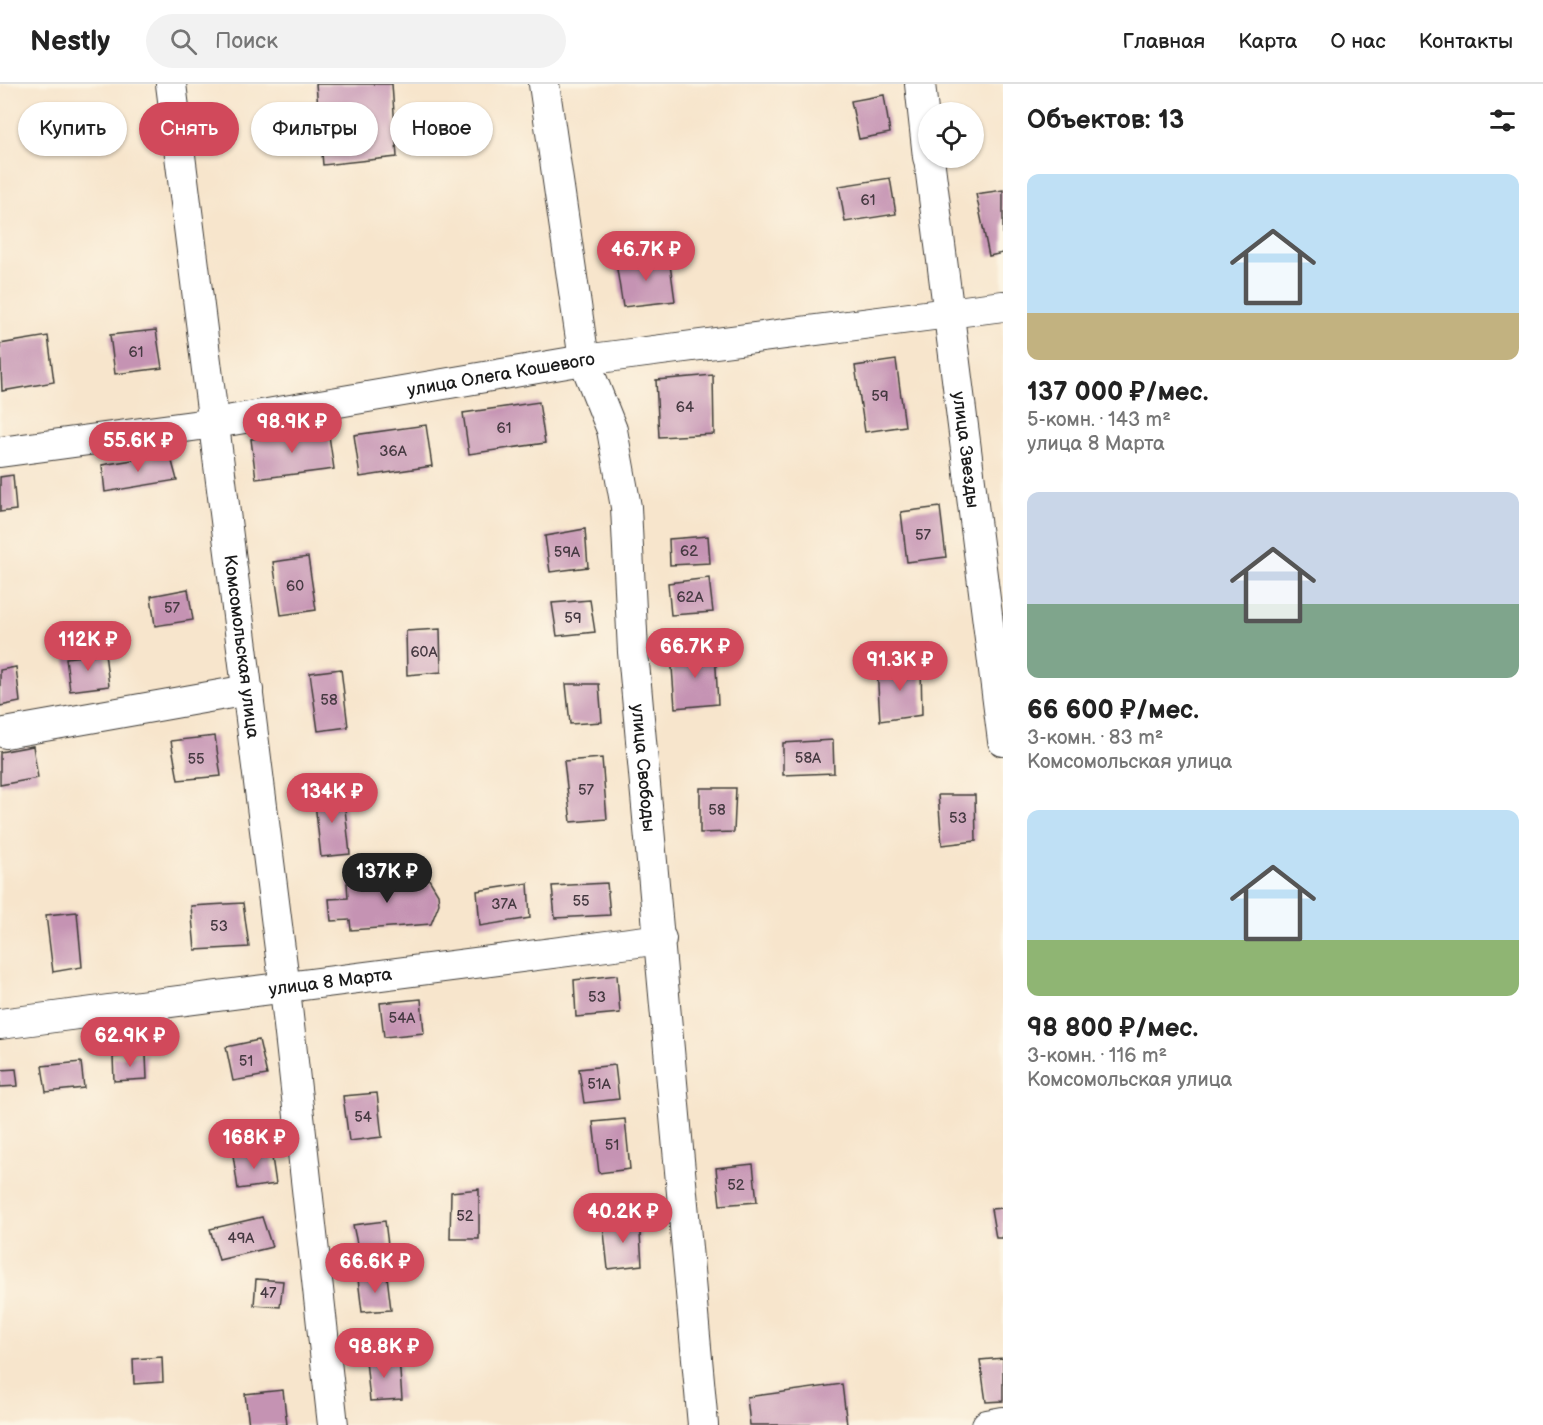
<!DOCTYPE html>
<html lang="ru">
<head>
<meta charset="utf-8">
<style>
	body { margin:0; font-family:"Balsamiq Sans",sans-serif; background:#f2f2f2; color:#222; height:100vh; display:flex; flex-direction:column; font-size:22px; white-space:nowrap }
	* { box-sizing:border-box; margin:0 }
	p { font-size:20px; color:#767676 }
	.icon { flex:none; width:33px; height:33px; fill:none; stroke:currentColor; stroke-width:2; stroke-linecap:round; stroke-linejoin:round }
	.map { position:relative; flex:1; overflow:hidden }
	.details { display:flex; flex-direction:column; background:#fff; width:540px }
	.details>* { flex:none }
	.top-card { position:absolute; left:18px; top:18px; width:570px; height:54px; display:flex; gap:12px }
	.buttons { position:absolute; left:918px; top:18px; display:grid; gap:12px }
	.buttons a { display:grid; place-items:center; width:66px; height:66px; border-radius:50%; background:#fff; box-shadow:0 2px 4px #0004; font-size:30px }
	.price { position:absolute; translate:-50% -51px; padding:0 14px; border-radius:21px; background:#d1495b; color:#fff; font-size:20px; line-height:39px; filter:drop-shadow(0 2px 3px #0008) }
	.price::after { content:''; position:absolute; left:50%; top:36px; width:18px; height:14px; margin-left:-9px; background:inherit; clip-path:polygon(0 0,100% 0,50% 100%) }
	.price.active { background:#222; color:#fff }
	ul { padding:0; list-style:none }
	li { display:grid; align-content:center; gap:12px; height:318px; padding:0 24px }
	li span { display:grid; place-items:center; height:186px; border-radius:12px; color:#555 }
	li>.icon { margin-inline-start:auto }
	span .icon { width:108px; height:108px; fill:#fffc; stroke-width:1 }
	li b { font-size:26px }
	h2 { display:flex; justify-content:space-between; align-items:center; height:72px; padding:0 24px; font-size:26px }
	.tag { padding:0 21px; border-radius:27px; background:#fff; box-shadow:0 2px 4px #0004; font-size:21px; line-height:54px }
	.tag.active { background:#d1495b; color:#fff }
	header { display:flex; align-items:center; gap:36px; box-sizing:border-box; height:84px; padding:0 30px; background:#fff; border-bottom:2px solid #e0e0e0 }
	header strong { font-size:28px }
	nav { display:flex; gap:33px; margin-inline-start:auto; font-size:21px }
	.search { width:420px; height:54px; background:#f2f2f2; display:flex; align-items:center; gap:15px; box-sizing:border-box; padding:0 21px; border-radius:33px; color:#767676; font-size:22px }
	main { display:flex; flex:1; min-height:0 }
	.map>svg:first-child { display:block }
	.building { fill:#c593b3 }
	.lines { fill:none; stroke-linecap:round; stroke-linejoin:round }
	.minor-casing { stroke:#3d3a36; stroke-width:32 }
	.minor { stroke:#fff; stroke-width:30 }
	.labels { text-anchor:middle; dominant-baseline:central; stroke-width:4.5; stroke-linejoin:round; paint-order:stroke }
	.number-label { font-size:15px; fill:#463a42 }
	.street-label { font-size:18px; fill:#1c1c1c; stroke:#fcf5e5 }
</style>
</head>
<body>
<header>
<strong>Nestly</strong>
<div class="search"><svg class="icon" aria-label="search" viewBox="0 0 24 24"><circle cx="10" cy="10" r="6"/><path d="M15 15l6 6"/></svg>Поиск</div>
<nav><a>Главная</a><a>Карта</a><a>О нас</a><a>Контакты</a></nav>
</header>
<main>
<div class="map">
<svg width="1003" height="1341" viewBox="0 0 1003 1341">
	<rect width="100%" height="100%" fill="#fcf5e5"/>
	<filter id="ink" filterUnits="userSpaceOnUse"><feTurbulence type="fractalNoise" baseFrequency=".0167" numOctaves="2"/><feDisplacementMap in="SourceGraphic" scale="12" xChannelSelector="R" yChannelSelector="G"/><feConvolveMatrix kernelMatrix="1 2 1 2 8 2 1 2 1" color-interpolation-filters="sRGB"/></filter>
	<filter id="wash" filterUnits="userSpaceOnUse"><feTurbulence type="fractalNoise" baseFrequency=".008" numOctaves="4" result="noise"/><feDisplacementMap in="SourceGraphic" scale="24" xChannelSelector="R" yChannelSelector="G"/><feGaussianBlur stdDeviation="1.35" result="paint"/><feColorMatrix in="noise" values="0 0 0 0 0 0 0 0 0 0 0 0 0 0 0 0 0 1.4 0 .05"/><feComposite in="paint" operator="in"/></filter>
	<g filter="url(#wash)">
		<rect width="100%" height="100%" fill="#f7e5cc"/>
		<g id="blocks">
			<path class="building" d="M316 0H392L397 73 323 81Z
				M884 11 890 49 859 55 851 17Z
				M890 94 896 130 845 138 839 102Z
				M1003 106V169L989 172 976 110Z
				M669 173 675 217 623 223 616 179Z
				M156 246 162 284 115 290 110 251Z
				M48 252 54 298 2 307 0 260Z
				M896 276 905 342 865 348 855 282Z
				M713 291 714 350 659 353 656 296Z
				M539 318 545 359 469 370 463 329Z
				M426 341 432 382 360 393 354 351Z
				M328 345 334 385 256 395 251 355Z
				M170 370 177 396 105 408 102 381Z
				M13 391 16 426 0 428V393Z
				M940 423 946 473 907 478 901 428Z
				M585 445 588 483 550 488 545 452Z
				M708 452 710 479 670 481 669 455Z
				M308 473 316 526 281 531 273 478Z
				M709 494 713 528 671 531 668 499Z
				M188 505 193 536 155 542 151 512Z
				M590 516 595 548 557 552 552 519Z
				M440 545 441 588 407 591 406 547Z
				M715 567 718 620 675 624 671 570Z
				M105 569 109 602 70 607 66 574Z
				M921 582 922 631 880 637 877 584Z
				M16 583 20 618 0 622V586Z
				M341 585 348 643 318 647 310 589Z
				M566 600H599L602 638 570 640Z
				M215 652 221 692 178 696 171 657Z
				M833 656 834 689 783 691V659Z
				M33 662 38 694 0 701V668Z
				M602 674 607 735 571 738 564 677Z
				M700 704H736L734 748 700 749Z
				M343 707 350 770 321 773 314 710Z
				M938 711H975L976 757 942 761Z
				M427 792 438 810 439 820 431 840 351 846 350 836 331 837 329 815 348 814 347 799Z
				M528 799 530 834 480 842 477 807Z
				M607 799 610 831 555 834 552 802Z
				M243 819 249 863 195 866 191 822Z
				M77 828 82 883 53 888 46 831Z
				M617 891 620 929 576 933 574 896Z
				M421 915 424 949 384 953 380 919Z
				M259 956 267 991 233 997 226 963Z
				M146 971 147 995 114 997 113 973Z
				M81 978 84 1004 46 1008 42 982Z
				M615 981 619 1015 584 1019 579 985Z
				M16 985 18 1002 0 1003V986Z
				M377 1009 382 1053 349 1057 343 1012Z
				M625 1035 630 1085 599 1089 593 1038Z
				M271 1067 276 1100 238 1105 233 1071Z
				M753 1080 757 1118 720 1121 716 1084Z
				M479 1105V1155H450L451 1108Z
				M1003 1124V1154H996L991 1125Z
				M262 1133 272 1163 219 1176 210 1145Z
				M639 1134 642 1181 608 1185 603 1139Z
				M385 1137 389 1169 360 1174 353 1141Z
				M387 1192 391 1226 362 1228 358 1195Z
				M256 1195 283 1197 280 1223 254 1221Z
				M162 1273 163 1298 134 1300 133 1275Z
				M399 1274 402 1315 370 1317 366 1276Z
				M1003 1274V1317L986 1318 980 1276Z
				M842 1300 847 1341H750L747 1313Z
				M283 1306 287 1341H249L245 1310Z"/>
		</g>
	</g>
	<g filter="url(#ink)">
		<use href="#blocks" fill-opacity="0" stroke="#3d3a36" stroke-width="1.5"/>
		<g class="lines">
			<g class="minor-casing">
				<g id="minor">
					<path id="s1" d="M171 0 285 905 333 1341"/>
					<path id="s2" d="M544 0 584 276 612 346 626 423 633 568 703 1341"/>
					<path d="M920 0 928 73"/>
					<path id="s3" d="M929 74 1003 657"/>
					<path id="s4" d="M0 368 215 339 584 276 1003 222"/>
					<path d="M5 649 248 606"/>
					<path id="s5" d="M0 940 661 855"/>
					<path d="M987 1341 1003 1338"/>
				</g>
			</g>
			<use href="#minor" class="minor"/>
		</g>
	</g>
	<g class="labels">
		<g class="number-label">
			<text x="868" y="116">61</text>
			<text x="136" y="268">61</text>
			<text x="880" y="312">59</text>
			<text x="685" y="323">64</text>
			<text x="504" y="344">61</text>
			<text x="393" y="367">36А</text>
			<text x="923" y="451">57</text>
			<text x="689" y="467">62</text>
			<text x="567" y="468">59А</text>
			<text x="295" y="502">60</text>
			<text x="690" y="513">62А</text>
			<text x="172" y="524">57</text>
			<text x="573" y="534">59</text>
			<text x="424" y="568">60А</text>
			<text x="329" y="616">58</text>
			<text x="808" y="674">58А</text>
			<text x="196" y="675">55</text>
			<text x="586" y="706">57</text>
			<text x="717" y="726">58</text>
			<text x="958" y="734">53</text>
			<text x="581" y="817">55</text>
			<text x="504" y="820">37А</text>
			<text x="219" y="842">53</text>
			<text x="597" y="913">53</text>
			<text x="402" y="934">54А</text>
			<text x="246" y="977">51</text>
			<text x="599" y="1000">51А</text>
			<text x="363" y="1033">54</text>
			<text x="612" y="1061">51</text>
			<text x="736" y="1101">52</text>
			<text x="465" y="1132">52</text>
			<text x="241" y="1154">49А</text>
			<text x="268" y="1209">47</text>
		</g>
		<g class="street-label">
			<text stroke="none"><textPath href="#s4" startOffset="507">улица Олега Кошевого</textPath></text>
			<text stroke="none"><textPath href="#s3" startOffset="294">улица Звезды</textPath></text>
			<text stroke="none"><textPath href="#s1" startOffset="567">Комсомольская улица</textPath></text>
			<text stroke="none"><textPath href="#s2" startOffset="694">улица Свободы</textPath></text>
			<text stroke="none"><textPath href="#s5" startOffset="333">улица 8 Марта</textPath></text>
		</g>
	</g>
</svg>
<div class="buttons">
<a><svg class="icon" aria-label="locate" viewBox="0 0 24 24"><circle cx="12" cy="12" r="6"/><path d="M12 2v4M12 18v4M2 12h4M18 12h4"/></svg></a>
</div>
<b class="price" style="left:646px;top:198px">46.7K ₽</b>
<b class="price" style="left:292px;top:370px">98.9K ₽</b>
<b class="price" style="left:138px;top:389px">55.6K ₽</b>
<b class="price" style="left:88px;top:588px">112K ₽</b>
<b class="price" style="left:695px;top:595px">66.7K ₽</b>
<b class="price" style="left:900px;top:608px">91.3K ₽</b>
<b class="price" style="left:332px;top:740px">134K ₽</b>
<b class="price active" style="left:387px;top:820px">137K ₽</b>
<b class="price" style="left:130px;top:984px">62.9K ₽</b>
<b class="price" style="left:254px;top:1086px">168K ₽</b>
<b class="price" style="left:623px;top:1160px">40.2K ₽</b>
<b class="price" style="left:375px;top:1210px">66.6K ₽</b>
<b class="price" style="left:384px;top:1295px">98.8K ₽</b>
<div class="top-card">
<a class="tag">Купить</a>
<a class="tag active">Снять</a>
<a class="tag">Фильтры</a>
<a class="tag">Новое</a>
</div>
</div>
<section class="details">
<h2>Объектов: 13<svg class="icon" aria-label="filters" viewBox="0 0 24 24"><path d="M4 7h16M4 17h16"/><circle cx="9" cy="7" r="2"/><circle cx="15" cy="17" r="2"/></svg></h2>
<ul>
<li><span style="background:linear-gradient(#bfe0f5 75%,#c2b280 0)"><svg class="icon" aria-label="home" viewBox="0 0 24 24"><path d="M3 11l9-7 9 7M6 9v11h12V9"/></svg></span><div><b>137 000 ₽/мес.</b><p>5-комн. · 143 m²</p><p>улица 8 Марта</p></div></li>
<li><span style="background:linear-gradient(#c9d6e8 60%,#7fa58c 0)"><svg class="icon" aria-label="home" viewBox="0 0 24 24"><path d="M3 11l9-7 9 7M6 9v11h12V9"/></svg></span><div><b>66 600 ₽/мес.</b><p>3-комн. · 83 m²</p><p>Комсомольская улица</p></div></li>
<li><span style="background:linear-gradient(#bfe0f5 70%,#8fb573 0)"><svg class="icon" aria-label="home" viewBox="0 0 24 24"><path d="M3 11l9-7 9 7M6 9v11h12V9"/></svg></span><div><b>98 800 ₽/мес.</b><p>3-комн. · 116 m²</p><p>Комсомольская улица</p></div></li>
</ul>
</section>
</main>
</body>
</html>
